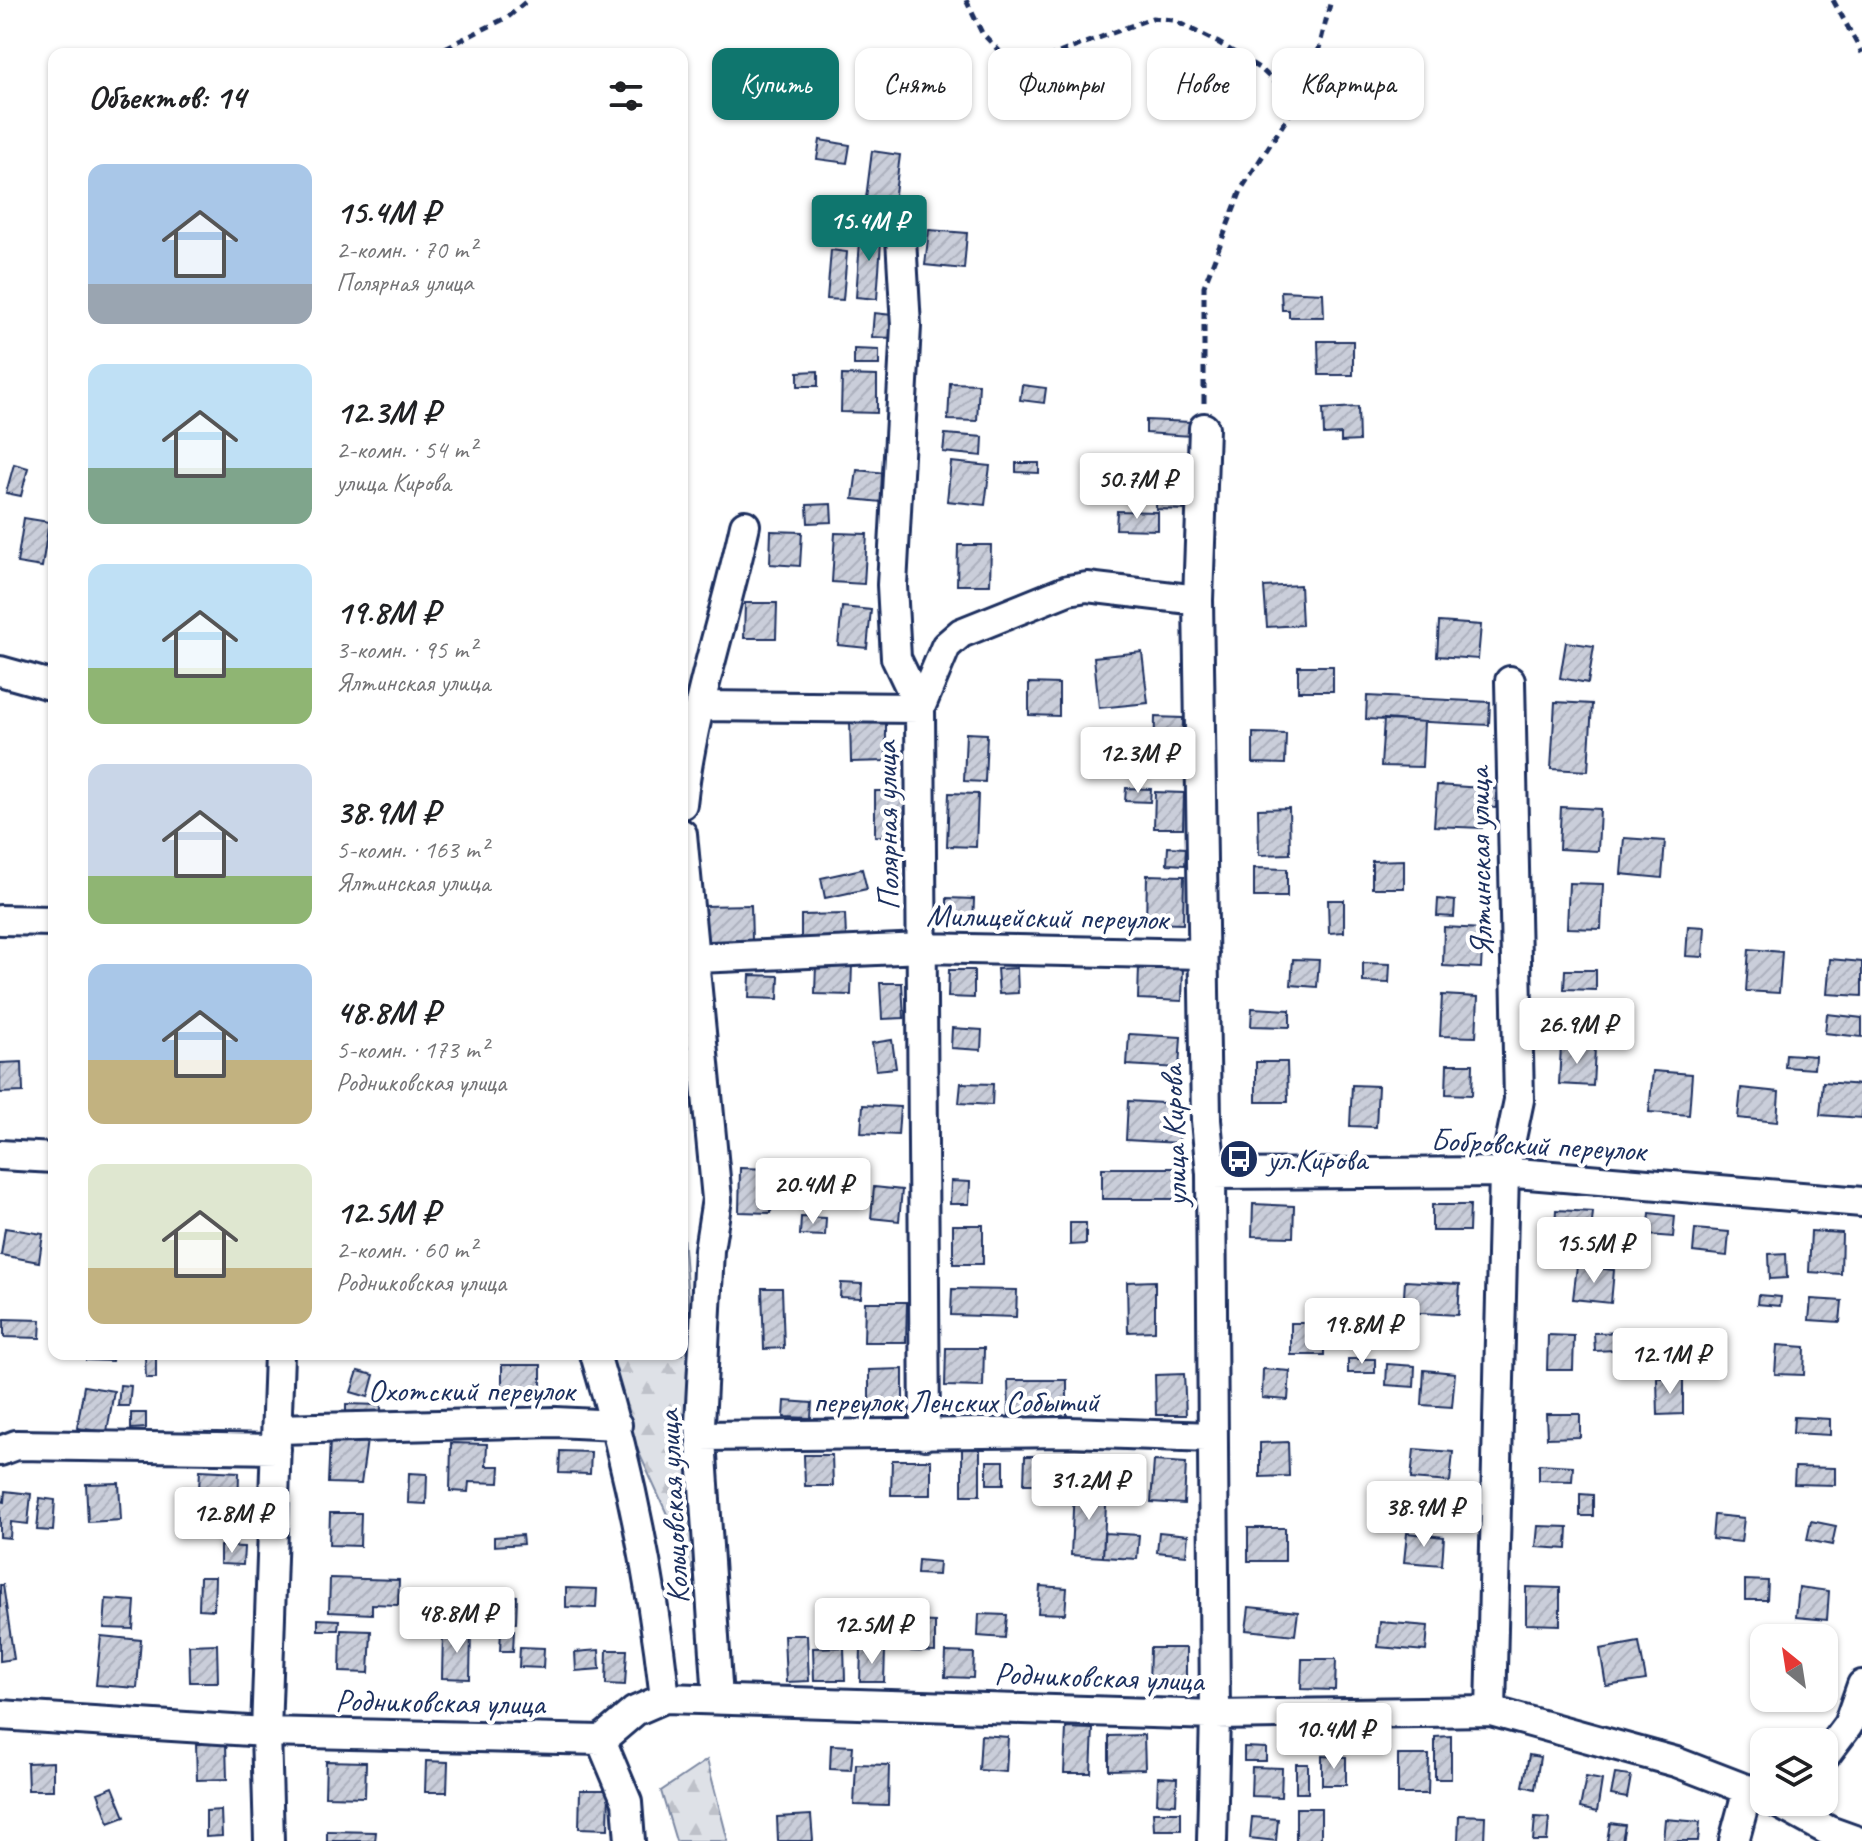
<!DOCTYPE html>
<html lang="ru">
<head>
<meta charset="utf-8">
<style>
	body { margin:0; font-family:Caveat,sans-serif; background:#f2f2f2; color:#202124; height:100vh; display:flex; flex-direction:column; font-size:30px; white-space:nowrap }
	* { box-sizing:border-box; margin:0 }
	p { font-size:26px; color:#757577 }
	.icon { flex:none; width:44px; height:44px; fill:none; stroke:currentColor; stroke-width:2; stroke-linecap:round; stroke-linejoin:round }
	.map { position:relative; flex:1; overflow:hidden }
	.details { position:absolute; left:48px; top:48px; width:640px; height:1312px; display:flex; flex-direction:column; background:#fff; border-radius:16px; box-shadow:0 2px 6px #0004 }
	.details>* { flex:none }
	.top-card { position:absolute; left:712px; top:48px; width:760px; height:72px; display:flex; gap:16px }
	.needle { width:52px; rotate:330deg }
	.controls { position:absolute; left:1750px; top:1624px; display:grid; gap:16px }
	.controls a { display:grid; place-items:center; width:88px; height:88px; border-radius:16px; background:#fff; box-shadow:0 2px 6px #0004; font-size:40px }
	.price { position:absolute; translate:-50% -68px; padding:0 18px; border-radius:8px; background:#fff; color:#222; font-size:26px; line-height:52px; filter:drop-shadow(0 2px 4px #0008) }
	.price::after { content:''; position:absolute; left:50%; top:48px; width:24px; height:18px; margin-left:-12px; background:inherit; clip-path:polygon(0 0,100% 0,50% 100%) }
	.price.selected { background:#0f766e; color:#fff }
	ul { padding:0; list-style:none }
	li { display:flex; align-items:center; gap:24px; height:200px; padding:0 40px }
	li span { display:grid; place-items:center; flex:none; width:224px; height:160px; border-radius:16px; color:#555 }
	li>.icon { margin-inline-start:auto }
	span .icon { width:96px; height:96px; fill:#fffc; stroke-width:1 }
	li b { font-size:34px }
	h2 { display:flex; justify-content:space-between; align-items:center; height:96px; padding:0 40px; font-size:34px }
	.pill { padding:0 28px; border-radius:16px; background:#fff; box-shadow:0 2px 6px #0004; font-size:28px; line-height:72px }
	.pill.selected { background:#0f766e; color:#fff }
	.map>svg:first-child { display:block }
	.forest { fill:url(#forest-firs); stroke:#7c88a2; stroke-width:2 }
	.building { fill:url(#building-hatch); stroke:#1b2f5e; stroke-width:2 }
	.lines { fill:none; stroke-linecap:round; stroke-linejoin:round }
	.minor-casing { stroke:#1b2f5e; stroke-width:34 }
	.path { stroke:#1b2f5e; stroke-width:5; stroke-dasharray:8 6; stroke-linecap:butt }
	.minor { stroke:#fff; stroke-width:28 }
	.labels { text-anchor:middle; dominant-baseline:central; stroke-width:8; stroke-linejoin:round; paint-order:stroke }
	.street-label { font-size:32px; fill:#1b2f5e; stroke:#fff }
	.poi-label { font-size:32px; fill:#1b2f5e; stroke:#fff; text-anchor:start }
</style>
</head>
<body>
<div class="map">
<svg width="1862" height="1841" viewBox="0 0 1862 1841">
	<defs>
		<pattern id="forest-firs" width="22" height="20" patternUnits="userSpaceOnUse" patternTransform="scale(2)"><rect width="22" height="20" fill="#dee1e7"/><path d="M5 1l3.5 6h-7zM16 11l3.5 6h-7z" fill="#bec1c9"/></pattern>
		<pattern id="building-hatch" width="6" height="6" patternUnits="userSpaceOnUse" patternTransform="scale(2)"><rect width="6" height="6" fill="#caceda"/><path d="M-1 1l2-2M0 6l6-6M5 7l2-2" fill="none" stroke="#adb1be"/></pattern>
	</defs>
	<rect width="100%" height="100%" fill="#fff"/>
	<filter id="ink" filterUnits="userSpaceOnUse"><feTurbulence type="fractalNoise" baseFrequency=".0125" numOctaves="2"/><feDisplacementMap in="SourceGraphic" scale="16" xChannelSelector="R" yChannelSelector="G"/><feConvolveMatrix kernelMatrix="1 2 1 2 8 2 1 2 1" color-interpolation-filters="sRGB"/></filter>
	<g filter="url(#ink)">
		<path class="forest" d="M682 1222 712 1613 594 1354H682Z
			M707 1760 728 1841H676L661 1791Z"/>
		<path class="building" d="M820 140 850 145 847 163 817 159Z
			M872 151 900 155 893 209 865 206Z
			M861 227 882 228 877 299 856 297Z
			M929 230 967 233 964 269 925 265Z
			M831 250 847 252 843 300 827 299Z
			M1281 291 1323 293 1324 317H1289V310H1282Z
			M874 313 892 315 891 338 872 337Z
			M1318 341H1353V375H1319Z
			M854 349 879 350V365H854Z
			M818 371V386H798V372Z
			M842 375 877 376V413L841 412Z
			M950 383 979 384 977 421 948 420Z
			M1022 385 1046 388 1044 403 1020 400Z
			M1358 407 1359 441 1341 442V434L1324 435 1323 409Z
			M1146 420 1191 422V436L1146 433Z
			M945 434 983 437 982 456 943 452Z
			M951 462 990 466 985 505 947 501Z
			M1016 463H1039V473L1016 472Z
			M14 464 28 468 21 496 6 493Z
			M857 470 885 473 881 502 853 499Z
			M1157 480 1189 481 1188 510 1156 509Z
			M831 504 832 522 808 523 807 505Z
			M1117 511 1158 512V530L1116 529Z
			M24 518 49 522 42 567 17 563Z
			M771 531 802 532 800 566 770 564Z
			M835 533 867 534 864 584 832 582Z
			M958 545H991L990 585H957Z
			M1300 585 1302 625 1267 627 1264 587Z
			M745 603H777L776 638H744Z
			M842 607 871 610 867 648 838 645Z
			M1439 622 1481 625 1478 659 1437 656Z
			M1566 642 1594 646 1588 683 1560 678Z
			M1142 652 1148 703 1099 708 1094 657Z
			M1298 666H1333V691H1298Z
			M1029 683 1059 684V716L1029 715Z
			M1367 696 1490 702 1489 725 1366 719Z
			M1555 702 1592 704 1588 771 1551 769Z
			M1155 717 1183 718 1182 762 1154 761Z
			M1384 719 1424 722 1422 767 1381 766Z
			M850 720H886V761L851 762Z
			M966 733 987 734 985 782 964 781Z
			M1253 733 1286 734 1285 764 1253 763Z
			M1437 785 1497 789 1496 808 1483 807 1482 828 1434 826Z
			M1126 788 1151 789 1150 802 1125 801Z
			M875 791H907V837L875 836Z
			M1155 792 1184 793 1183 828H1154Z
			M949 793 978 794 976 847 947 846Z
			M1561 807 1600 809 1598 851 1559 849Z
			M1289 808 1290 854 1259 855 1258 809Z
			M1624 838 1665 841 1662 878 1621 874Z
			M1168 847 1186 848 1185 865 1167 864Z
			M1404 860V888H1372V861Z
			M1254 868 1287 869V897H1254Z
			M862 869 867 889 825 898 821 878Z
			M1147 875 1184 876 1183 924 1146 923Z
			M1569 883 1603 884 1601 929 1567 928Z
			M947 898 974 899 973 925H947Z
			M1438 899 1455 901 1454 917 1437 916Z
			M1328 900H1344V932L1329 933Z
			M751 905 752 940 704 941 703 906Z
			M845 914 846 937 801 938V915Z
			M1688 926 1705 927 1703 957 1686 956Z
			M1444 927 1483 929 1481 968 1443 966Z
			M1749 949 1782 952 1779 993 1746 991Z
			M1293 959 1319 960 1317 987 1291 985Z
			M1830 959 1862 962V996L1827 994Z
			M816 963 852 964 851 995 815 994Z
			M1363 963 1390 964 1389 983 1363 982Z
			M1139 966 1183 968 1182 1001 1138 999Z
			M1017 968 1018 993 999 994 997 969Z
			M949 970H974V998L948 997Z
			M1565 970H1596V990L1564 989Z
			M750 975 779 976 778 999 749 998Z
			M880 983H902L904 1018 882 1019Z
			M1442 995 1478 997 1476 1037 1440 1036Z
			M1252 1008 1290 1010V1027L1251 1026Z
			M1827 1014 1862 1018V1037L1825 1033Z
			M952 1028 982 1030 981 1050 951 1048Z
			M1129 1034 1181 1037 1179 1068 1127 1065Z
			M892 1040 896 1068 876 1070 872 1043Z
			M1561 1046 1595 1048 1593 1086 1559 1084Z
			M1786 1054 1815 1056 1814 1069 1785 1067Z
			M22 1062 23 1092 0 1093V1063Z
			M1256 1062H1287L1288 1102H1256Z
			M1447 1064H1473L1472 1095 1446 1094Z
			M1653 1071 1692 1074 1689 1115 1649 1112Z
			M1823 1082 1862 1085V1118L1820 1115Z
			M961 1083 993 1084 992 1105 959 1103Z
			M1352 1085 1378 1086 1376 1127 1350 1126Z
			M1741 1088 1779 1092 1777 1122 1738 1118Z
			M1128 1101 1181 1104 1179 1143 1126 1140Z
			M863 1105 900 1107 898 1135 861 1133Z
			M740 1168 773 1169 771 1213 739 1212Z
			M1102 1168H1182V1199H1102Z
			M951 1181 970 1182 969 1204H950Z
			M874 1187 902 1190 899 1221 871 1218Z
			M1253 1204 1294 1206 1293 1237 1252 1236Z
			M1432 1205H1470L1469 1231H1432Z
			M1556 1210 1593 1212 1590 1243 1554 1241Z
			M1650 1213 1675 1216 1673 1237 1648 1235Z
			M801 1217 826 1218 825 1236 800 1235Z
			M1070 1223H1086V1244L1070 1245Z
			M953 1225H983V1264H953Z
			M5 1228 43 1234 39 1262 1 1255Z
			M1695 1229 1729 1232 1727 1256 1693 1252Z
			M1811 1231 1842 1233 1841 1274 1809 1272Z
			M1786 1253 1787 1278 1770 1279 1769 1254Z
			M1577 1266 1614 1270 1611 1303 1573 1299Z
			M1155 1281V1331L1128 1332 1127 1282Z
			M1405 1281 1460 1284 1458 1315 1403 1312Z
			M841 1283 862 1284 861 1298 840 1297Z
			M762 1288H782L784 1348 764 1349Z
			M952 1289 1017 1290 1016 1317 951 1315Z
			M1758 1295 1781 1297 1780 1306 1757 1304Z
			M1811 1299 1842 1301 1840 1322 1809 1320Z
			M865 1302H907L906 1342H864Z
			M4 1319 41 1320 40 1338 4 1337Z
			M1291 1323H1324V1355H1291Z
			M1375 1326 1399 1329 1397 1346 1373 1344Z
			M1634 1332 1635 1349 1595 1351 1594 1333Z
			M1548 1335 1574 1336 1573 1370H1547Z
			M1777 1345 1805 1347 1804 1375 1775 1374Z
			M946 1348H984L983 1387 945 1386Z
			M86 1354H113L112 1361 86 1360Z
			M145 1356H156V1378H146Z
			M1348 1359H1375V1373H1348Z
			M1387 1364 1415 1366 1414 1387 1386 1385Z
			M502 1365H541V1398H502Z
			M903 1369V1412H869V1370Z
			M1263 1369 1290 1371 1288 1400 1262 1398Z
			M1424 1370 1455 1373 1452 1407 1422 1405Z
			M358 1371 374 1375 368 1397 351 1392Z
			M1184 1374 1186 1415H1156L1155 1375Z
			M1683 1377V1414L1658 1415 1657 1378Z
			M1008 1380H1067V1420H1009Z
			M120 1385 131 1386 129 1406H118Z
			M84 1386 114 1391 107 1432 77 1428Z
			M785 1401 812 1403 811 1418 784 1417Z
			M346 1404 381 1405V1418L346 1416Z
			M131 1413H146V1428L131 1429Z
			M1546 1414H1580V1437L1547 1438Z
			M1794 1417 1830 1419V1435L1793 1433Z
			M330 1439 367 1440 361 1484 328 1483Z
			M1288 1442 1289 1476 1260 1477V1443Z
			M451 1443 487 1444 486 1466H500L499 1483 469 1482 468 1492 450 1491Z
			M962 1449H980V1495H962Z
			M1414 1449 1453 1452 1450 1482 1411 1479Z
			M560 1451 591 1452 590 1474 559 1473Z
			M804 1455H832L833 1486H805Z
			M1025 1456H1045L1044 1484H1024Z
			M892 1460H931V1495H891Z
			M987 1461H1004V1484H987Z
			M1154 1461 1186 1463 1184 1504 1151 1502Z
			M1539 1464 1573 1466 1572 1481 1539 1480Z
			M1795 1467 1835 1468V1485L1794 1484Z
			M200 1470 239 1472 238 1512 209 1511 210 1490H199Z
			M409 1473 427 1474 426 1504 408 1503Z
			M119 1483 121 1520 88 1522 86 1484Z
			M1074 1487 1107 1489 1103 1557 1071 1555Z
			M5 1491 31 1494 28 1524 11 1522 10 1538 0 1537V1501L4 1502Z
			M1580 1494 1593 1495V1516H1580Z
			M40 1498 55 1500 53 1531 37 1530Z
			M330 1513H361L360 1546 329 1545Z
			M1714 1515 1744 1518 1741 1542 1712 1539Z
			M1811 1521 1836 1526 1832 1545 1807 1540Z
			M1538 1526 1568 1527 1567 1549 1536 1547Z
			M1248 1528H1285V1561H1248Z
			M1159 1532 1188 1535 1186 1555 1157 1552Z
			M1104 1533 1139 1535 1137 1559 1103 1557Z
			M1407 1533 1444 1537 1442 1565 1404 1562Z
			M522 1535 523 1544 494 1546V1537Z
			M220 1546 244 1547 243 1565 220 1564Z
			M918 1560 939 1562 938 1575 917 1574Z
			M200 1577H215L214 1610 199 1609Z
			M330 1578 399 1580 398 1605 372 1604V1614L329 1612Z
			M1745 1580 1768 1581 1767 1600H1745Z
			M0 1585H3L14 1659 0 1661Z
			M1040 1586 1067 1588 1065 1614 1038 1613Z
			M1526 1587 1560 1588V1625L1526 1624Z
			M1799 1587 1829 1591 1827 1620 1796 1617Z
			M566 1588 597 1589 596 1608 566 1607Z
			M495 1595 517 1596 516 1623 494 1622Z
			M106 1599 135 1601 133 1629 104 1628Z
			M1249 1607 1298 1612 1295 1635 1246 1630Z
			M979 1614 1007 1615 1005 1638 978 1636Z
			M318 1619 339 1620 338 1630H318Z
			M911 1621 935 1622V1652L911 1651Z
			M1380 1622 1428 1626 1426 1651 1378 1647Z
			M341 1630 371 1631 369 1673 340 1672Z
			M501 1630H514L513 1651H500Z
			M443 1631H471L470 1679 442 1678Z
			M784 1635H807L809 1681 786 1682Z
			M101 1636 141 1640 137 1688 96 1685Z
			M1639 1642 1646 1680 1606 1686 1600 1649Z
			M217 1644 218 1682H190L189 1645Z
			M520 1647 544 1648 543 1668 519 1667Z
			M844 1647 845 1680H814L813 1648Z
			M1150 1648H1186V1686H1149Z
			M861 1649 885 1650 884 1682H860Z
			M599 1650 600 1669 576 1671 575 1652Z
			M607 1650H627L625 1685 606 1684Z
			M946 1652 974 1653 973 1678 945 1677Z
			M1302 1659H1336L1335 1690 1301 1689Z
			M1066 1728 1093 1729 1091 1773H1064Z
			M1370 1732 1380 1733V1753H1369Z
			M981 1735 1008 1737 1006 1772 979 1770Z
			M1144 1735 1145 1769 1109 1770V1736Z
			M1451 1736V1779H1435V1737Z
			M196 1744H226L227 1779 197 1780Z
			M831 1745 853 1746 851 1770 830 1769Z
			M1244 1747 1266 1748V1761H1244Z
			M1398 1755H1429L1428 1794H1398Z
			M1529 1755 1540 1757 1535 1789 1523 1786Z
			M1322 1756 1346 1757V1785H1322Z
			M326 1761 366 1762 365 1797 325 1796Z
			M426 1761 448 1762 447 1792H425Z
			M53 1762V1790H28L27 1763Z
			M856 1764 889 1765 888 1806 854 1805Z
			M1296 1764H1308V1793H1296Z
			M1252 1767 1282 1768 1281 1797 1251 1796Z
			M1615 1774 1631 1776 1627 1798 1611 1795Z
			M1158 1777 1177 1778 1176 1804 1157 1803Z
			M1586 1777 1602 1780 1597 1812 1580 1808Z
			M113 1787 125 1817 109 1823 98 1793Z
			M580 1790H609L608 1829 579 1828Z
			M1296 1808H1321V1841H1296Z
			M221 1810 222 1836 206 1837V1811Z
			M1153 1812H1181V1830H1154Z
			M811 1815 813 1841H778L777 1817Z
			M1459 1815 1485 1816 1484 1841H1458Z
			M1252 1817 1278 1819 1276 1841 1250 1838Z
			M1535 1817 1549 1818 1547 1841H1533Z
			M1665 1819 1700 1822 1698 1841H1663Z
			M1610 1823 1625 1825 1622 1841H1607Z
			M327 1831 376 1832 375 1841H327Z"/>
		<g class="lines">
			<g class="minor-casing">
				<path id="minor" d="M900 221 906 326 892 585 896 658 920 708 925 1435
					M1204 428 1198 600 1206 1120 1211 1174 1215 1715 1212 1841
					M0 671 54 686
					M700 706 920 708 946 646 961 633 1068 590 1087 587 1198 600
					M682 804C692 710 725 618 745 525
					M682 834 717 1199 709 1250 700 1424 718 1699
					M0 920 54 921
					M697 958 922 948 1204 954
					M0 1155 54 1158
					M1211 1174 1504 1172 1862 1202
					M595 1354C629 1466 652 1581 665 1698
					M277 1429 555 1422 617 1425
					M701 1436 1069 1432 1212 1437
					M0 1451 16 1445 276 1449
					M1491 1711 1504 1172 1519 1100 1510 681
					M0 1715 266 1732 601 1740 635 1711 665 1698 1215 1715 1491 1711 1676 1762 1764 1796
					M601 1740 627 1802 630 1841
					M1824 1757 1848 1725 1862 1685
					M1776 1802 1829 1831 1857 1841
					M269 1841 266 1732 279 1354
					M1734 1841 1748 1789"/>
			</g>
			<path class="path" d="M966 0 982 33 1006 58 1040 60 1152 18 1173 20 1219 43 1262 70 1285 91 1300 97
				M1833 0 1862 53
				M433 54 508 17 528 0
				M1204 403V286L1242 188 1311 81 1331 0"/>
			<use href="#minor" class="minor"/>
		</g>
	</g>
	<defs>
		<g id="bus-disc" transform="scale(2)"><circle r="9.5" fill="#1b2f5e" stroke="#fff"/><path d="M-5-6H5V4H4V6H2V4H-2V6H-4V4H-5ZM-3.5-4V0h7V-4ZM-3.5 1.2v1.5H-2V1.2ZM2 1.2v1.5H3.5V1.2Z" fill="#fff"/></g>
	</defs>
	<g fill-rule="evenodd">
		<use href="#bus-disc" x="1239" y="1159"/>
	</g>
	<g class="labels">
		<g class="street-label">
			<text transform="translate(887 826) rotate(-91)">Полярная улица</text>
			<text transform="translate(1480 862) rotate(-91)">Ялтинская улица</text>
			<text transform="translate(1047 917) rotate(1)">Милицейский переулок</text>
			<text transform="translate(1174 1136) rotate(-92)">улица Кирова</text>
			<text transform="translate(1538 1145) rotate(3)">Бобровский переулок</text>
			<text x="471" y="1390">Охотский переулок</text>
			<text x="956" y="1401">переулок Ленских Событий</text>
			<text transform="translate(673 1507) rotate(-93)">Кольцовская улица</text>
			<text transform="translate(1099 1677) rotate(2)">Родниковская улица</text>
			<text transform="translate(440 1702) rotate(1)">Родниковская улица</text>
		</g>
		<g class="poi-label">
			<text x="1267" y="1159">ул.Кирова</text>
		</g>
	</g>
</svg>
<div class="controls">
<a><svg class="needle" viewBox="-14 -14 28 28"><path d="M0-13l5 13h-10z" fill="#e53935"/><path d="M0 13l5-13h-10z" fill="#757577"/></svg></a>
<a><svg class="icon" aria-label="layers" viewBox="0 0 24 24"><path d="M12 4l9 5-9 5-9-5zM3 14l9 5 9-5"/></svg></a>
</div>
<b class="price selected" style="left:869px;top:263px">15.4M ₽</b>
<b class="price" style="left:1137px;top:521px">50.7M ₽</b>
<b class="price" style="left:1138px;top:795px">12.3M ₽</b>
<b class="price" style="left:1577px;top:1066px">26.9M ₽</b>
<b class="price" style="left:813px;top:1226px">20.4M ₽</b>
<b class="price" style="left:1594px;top:1285px">15.5M ₽</b>
<b class="price" style="left:1362px;top:1366px">19.8M ₽</b>
<b class="price" style="left:1670px;top:1396px">12.1M ₽</b>
<b class="price" style="left:1089px;top:1522px">31.2M ₽</b>
<b class="price" style="left:1424px;top:1549px">38.9M ₽</b>
<b class="price" style="left:232px;top:1555px">12.8M ₽</b>
<b class="price" style="left:457px;top:1655px">48.8M ₽</b>
<b class="price" style="left:872px;top:1666px">12.5M ₽</b>
<b class="price" style="left:1334px;top:1771px">10.4M ₽</b>
<div class="top-card">
<a class="pill selected">Купить</a>
<a class="pill">Снять</a>
<a class="pill">Фильтры</a>
<a class="pill">Новое</a>
<a class="pill">Квартира</a>
</div>
<section class="details">
<h2>Объектов: 14<svg class="icon" aria-label="filters" viewBox="0 0 24 24"><path d="M4 7h16M4 17h16"/><circle cx="9" cy="7" r="2"/><circle cx="15" cy="17" r="2"/></svg></h2>
<ul>
<li><span style="background:linear-gradient(#a9c7e8 75%,#9aa5b1 0)"><svg class="icon" aria-label="home" viewBox="0 0 24 24"><path d="M3 11l9-7 9 7M6 9v11h12V9"/></svg></span><div><b>15.4M ₽</b><p>2-комн. · 70 m²</p><p>Полярная улица</p></div></li>
<li><span style="background:linear-gradient(#bfe0f5 65%,#7fa58c 0)"><svg class="icon" aria-label="home" viewBox="0 0 24 24"><path d="M3 11l9-7 9 7M6 9v11h12V9"/></svg></span><div><b>12.3M ₽</b><p>2-комн. · 54 m²</p><p>улица Кирова</p></div></li>
<li><span style="background:linear-gradient(#bfe0f5 65%,#8fb573 0)"><svg class="icon" aria-label="home" viewBox="0 0 24 24"><path d="M3 11l9-7 9 7M6 9v11h12V9"/></svg></span><div><b>19.8M ₽</b><p>3-комн. · 95 m²</p><p>Ялтинская улица</p></div></li>
<li><span style="background:linear-gradient(#c9d6e8 70%,#8fb573 0)"><svg class="icon" aria-label="home" viewBox="0 0 24 24"><path d="M3 11l9-7 9 7M6 9v11h12V9"/></svg></span><div><b>38.9M ₽</b><p>5-комн. · 163 m²</p><p>Ялтинская улица</p></div></li>
<li><span style="background:linear-gradient(#a9c7e8 60%,#c2b280 0)"><svg class="icon" aria-label="home" viewBox="0 0 24 24"><path d="M3 11l9-7 9 7M6 9v11h12V9"/></svg></span><div><b>48.8M ₽</b><p>5-комн. · 173 m²</p><p>Родниковская улица</p></div></li>
<li><span style="background:linear-gradient(#dfe7d0 65%,#c2b280 0)"><svg class="icon" aria-label="home" viewBox="0 0 24 24"><path d="M3 11l9-7 9 7M6 9v11h12V9"/></svg></span><div><b>12.5M ₽</b><p>2-комн. · 60 m²</p><p>Родниковская улица</p></div></li>
</ul>
</section>
</div>
</body>
</html>
